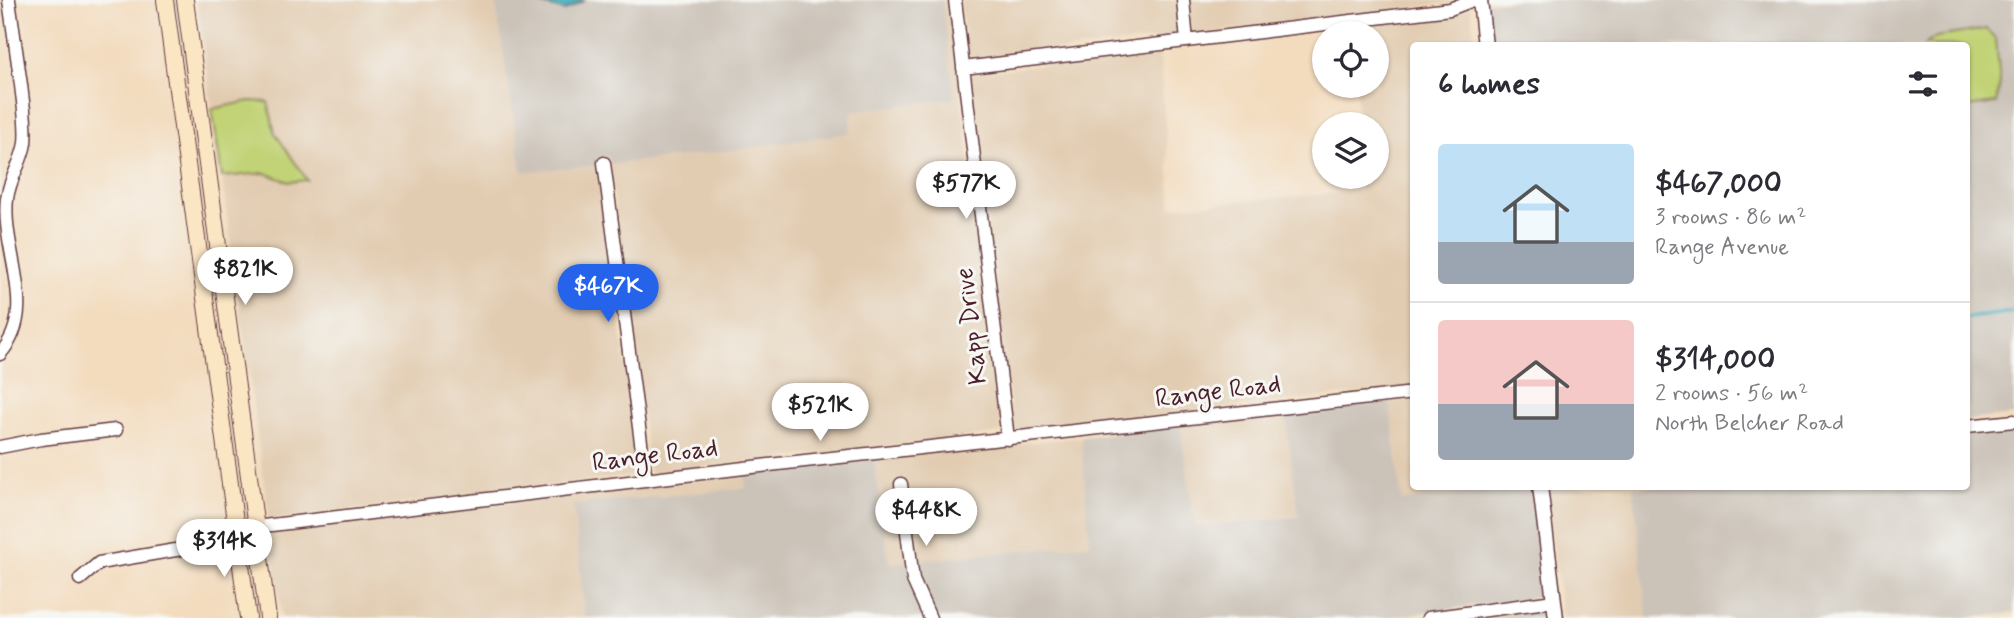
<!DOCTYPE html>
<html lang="en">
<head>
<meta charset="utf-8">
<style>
	body { margin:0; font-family:Mynerve,sans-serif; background:#f7f7f7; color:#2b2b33; height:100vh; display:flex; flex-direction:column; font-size:26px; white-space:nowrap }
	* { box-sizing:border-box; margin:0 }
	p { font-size:23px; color:#7c7c81 }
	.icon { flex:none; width:38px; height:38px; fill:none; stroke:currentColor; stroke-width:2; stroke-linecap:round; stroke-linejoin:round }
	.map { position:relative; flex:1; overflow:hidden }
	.panel { position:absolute; left:1410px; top:42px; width:560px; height:448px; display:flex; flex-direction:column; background:#fff; border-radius:7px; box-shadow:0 2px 5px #0004 }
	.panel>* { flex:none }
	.fabs { position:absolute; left:1312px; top:21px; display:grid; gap:14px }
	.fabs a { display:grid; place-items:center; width:77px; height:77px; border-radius:50%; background:#fff; box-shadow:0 2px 5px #0004; font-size:35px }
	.price { position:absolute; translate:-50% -60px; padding:0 16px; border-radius:24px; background:#fff; color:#222; font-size:23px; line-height:46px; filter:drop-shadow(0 2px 4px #0008) }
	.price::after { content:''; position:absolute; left:50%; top:42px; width:21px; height:16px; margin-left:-10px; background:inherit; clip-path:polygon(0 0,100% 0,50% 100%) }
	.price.selected { background:#2563eb; color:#fff }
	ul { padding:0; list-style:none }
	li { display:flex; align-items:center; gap:21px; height:175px; padding:0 28px }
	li+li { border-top:2px solid #e1e1e2 }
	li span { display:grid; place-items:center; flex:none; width:196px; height:140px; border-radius:7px; color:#555 }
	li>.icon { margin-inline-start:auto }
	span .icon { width:84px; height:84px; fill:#fffc; stroke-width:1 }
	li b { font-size:30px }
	h2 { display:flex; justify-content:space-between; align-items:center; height:84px; padding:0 28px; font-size:30px }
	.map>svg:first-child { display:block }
	.built { fill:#e2ccb1 }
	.industrial { fill:#cbc2b8 }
	.green { fill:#c1d376; stroke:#867950; stroke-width:2 }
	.water { fill:#3aaab8; stroke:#426472; stroke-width:2 }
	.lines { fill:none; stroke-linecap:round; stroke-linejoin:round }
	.stream { stroke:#3aaab8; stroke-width:3.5 }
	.minor-casing { stroke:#633b41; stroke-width:15 }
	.tertiary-casing { stroke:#633b41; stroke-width:17 }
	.secondary-casing { stroke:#633b41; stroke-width:18 }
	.minor { stroke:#fff; stroke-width:12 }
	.tertiary { stroke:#fff; stroke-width:14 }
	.secondary { stroke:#fbe6c4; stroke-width:16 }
	.labels { text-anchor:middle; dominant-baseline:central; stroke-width:6; stroke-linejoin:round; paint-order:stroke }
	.street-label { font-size:26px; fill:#4a1f2b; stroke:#f6f6f2 }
</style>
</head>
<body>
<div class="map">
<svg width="2014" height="618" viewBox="0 0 2014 618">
	<rect width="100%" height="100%" fill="#f6f6f2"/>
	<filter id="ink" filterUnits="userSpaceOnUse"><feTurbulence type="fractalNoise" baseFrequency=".0143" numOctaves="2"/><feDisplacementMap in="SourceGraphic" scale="14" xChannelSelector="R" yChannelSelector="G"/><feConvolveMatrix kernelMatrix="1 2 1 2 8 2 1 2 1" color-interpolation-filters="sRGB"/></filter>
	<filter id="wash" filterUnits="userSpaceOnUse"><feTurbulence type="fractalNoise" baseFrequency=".00686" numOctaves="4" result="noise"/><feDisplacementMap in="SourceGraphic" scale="28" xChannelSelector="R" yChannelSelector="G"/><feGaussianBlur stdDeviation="1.57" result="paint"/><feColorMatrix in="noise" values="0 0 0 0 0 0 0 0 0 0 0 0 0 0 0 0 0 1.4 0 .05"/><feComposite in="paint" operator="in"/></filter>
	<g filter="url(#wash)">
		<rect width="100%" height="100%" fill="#f3dbbd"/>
		<path class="built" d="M197 0H495L522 172 599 165 640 475 269 520 222 177 265 173 289 182 294 159 275 133 270 116 250 101 212 109Z
			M942 0H949L1002 433 650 473 610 164 676 158 849 133 852 111 953 99Z
			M960 0H1177L1181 36 968 62Z
			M1188 0H1456L1448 3 1192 35Z
			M1471 7 1475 45 1414 46V387L1013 432 970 74 1159 51 1172 207 1360 191V177H1377V124H1358L1356 86H1377V33H1354L1353 27 1450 15Z
			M1414 399V486L1504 487 1402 501 1390 402Z
			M1285 413 1299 515 1196 527 1180 425Z
			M1081 437 1091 544 889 563 874 459Z
			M744 474 746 488 573 506 585 618H282L270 532Z
			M1546 487H1633L1647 618H1562Z"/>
		<path class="industrial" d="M495 0H537L540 4 565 11 585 0H942L954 99 852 111 850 133 676 158 610 164 608 157 598 158 599 165 522 172Z
			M1511 0H2014V415L1967 420V107L1996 103V39L1936 37 1925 46 1491 45 1485 3Z
			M1390 402 1402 501 1504 487H1535L1547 596 1381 618H585L573 505 746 488 744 474 874 459 889 563 1090 544 1081 437 1180 425 1196 527 1299 516 1285 413Z
			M2014 427V613L1966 618H1647L1633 487 1967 486V432Z
			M1548 608 1549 618H1474Z"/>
		<path class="green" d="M1986 29 1996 39 2000 83 1996 103 1967 107V46L1925 45 1936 37Z
			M250 101 268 102 275 133 307 180 289 182 265 173 222 177 212 109Z"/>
		<path class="water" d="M537 0H585L565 11 539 4Z"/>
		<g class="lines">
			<path class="stream" d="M1967 318 2014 312"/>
		</g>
	</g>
	<g filter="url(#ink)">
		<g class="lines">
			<g class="minor-casing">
				<path id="minor" d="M955 0 1008 439
					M1183 0 1187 41
					M963 68 1450 9 1473 0
					M604 163 646 480
					M0 354C40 309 1 251 7 199 9 179 22 163 25 143 27 124 23 104 21 85 17 57 13 28 9 0
					M1967 426 2014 421
					M0 447 41 439 116 430
					M901 484 913 580 930 618
					M80 579 99 563 229 541 236 535 255 527 769 465 1414 393
					M1428 618 1554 601"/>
			</g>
			<g class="tertiary-casing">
				<path id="tertiary" d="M1480 0 1485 46
					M1540 486 1556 618"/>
			</g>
			<g class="secondary-casing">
				<path id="secondary" d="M165 0 248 618
					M185 0 268 618"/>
			</g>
			<use href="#minor" class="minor"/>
			<use href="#tertiary" class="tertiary"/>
			<use href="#secondary" class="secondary"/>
		</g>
	</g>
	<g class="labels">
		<g class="street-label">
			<text transform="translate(972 326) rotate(-97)">Kapp Drive</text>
			<text transform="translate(1218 392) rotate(-7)">Range Road</text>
			<text transform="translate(655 456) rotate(-7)">Range Road</text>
		</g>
	</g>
</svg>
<div class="fabs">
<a><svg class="icon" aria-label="locate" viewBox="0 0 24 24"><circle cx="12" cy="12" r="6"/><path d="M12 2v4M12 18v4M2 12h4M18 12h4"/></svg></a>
<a><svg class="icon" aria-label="layers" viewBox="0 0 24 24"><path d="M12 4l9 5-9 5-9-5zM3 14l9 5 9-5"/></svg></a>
</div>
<b class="price" style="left:966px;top:221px">$577K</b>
<b class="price" style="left:245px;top:307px">$821K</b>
<b class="price selected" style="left:608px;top:324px">$467K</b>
<b class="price" style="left:820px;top:443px">$521K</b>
<b class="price" style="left:926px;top:548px">$448K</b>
<b class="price" style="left:224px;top:579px">$314K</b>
<section class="panel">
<h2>6 homes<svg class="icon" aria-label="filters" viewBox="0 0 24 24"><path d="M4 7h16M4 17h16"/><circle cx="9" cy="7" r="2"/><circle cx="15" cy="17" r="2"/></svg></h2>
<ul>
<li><span style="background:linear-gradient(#bfe0f5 70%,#9aa5b1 0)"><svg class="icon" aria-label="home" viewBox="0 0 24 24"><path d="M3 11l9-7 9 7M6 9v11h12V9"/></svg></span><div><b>$467,000</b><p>3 rooms · 86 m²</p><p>Range Avenue</p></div></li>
<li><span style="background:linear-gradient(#f6c9c9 60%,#9aa5b1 0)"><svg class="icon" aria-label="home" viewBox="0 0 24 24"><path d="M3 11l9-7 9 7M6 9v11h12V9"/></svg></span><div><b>$314,000</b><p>2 rooms · 56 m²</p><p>North Belcher Road</p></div></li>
</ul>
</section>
</div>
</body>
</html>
